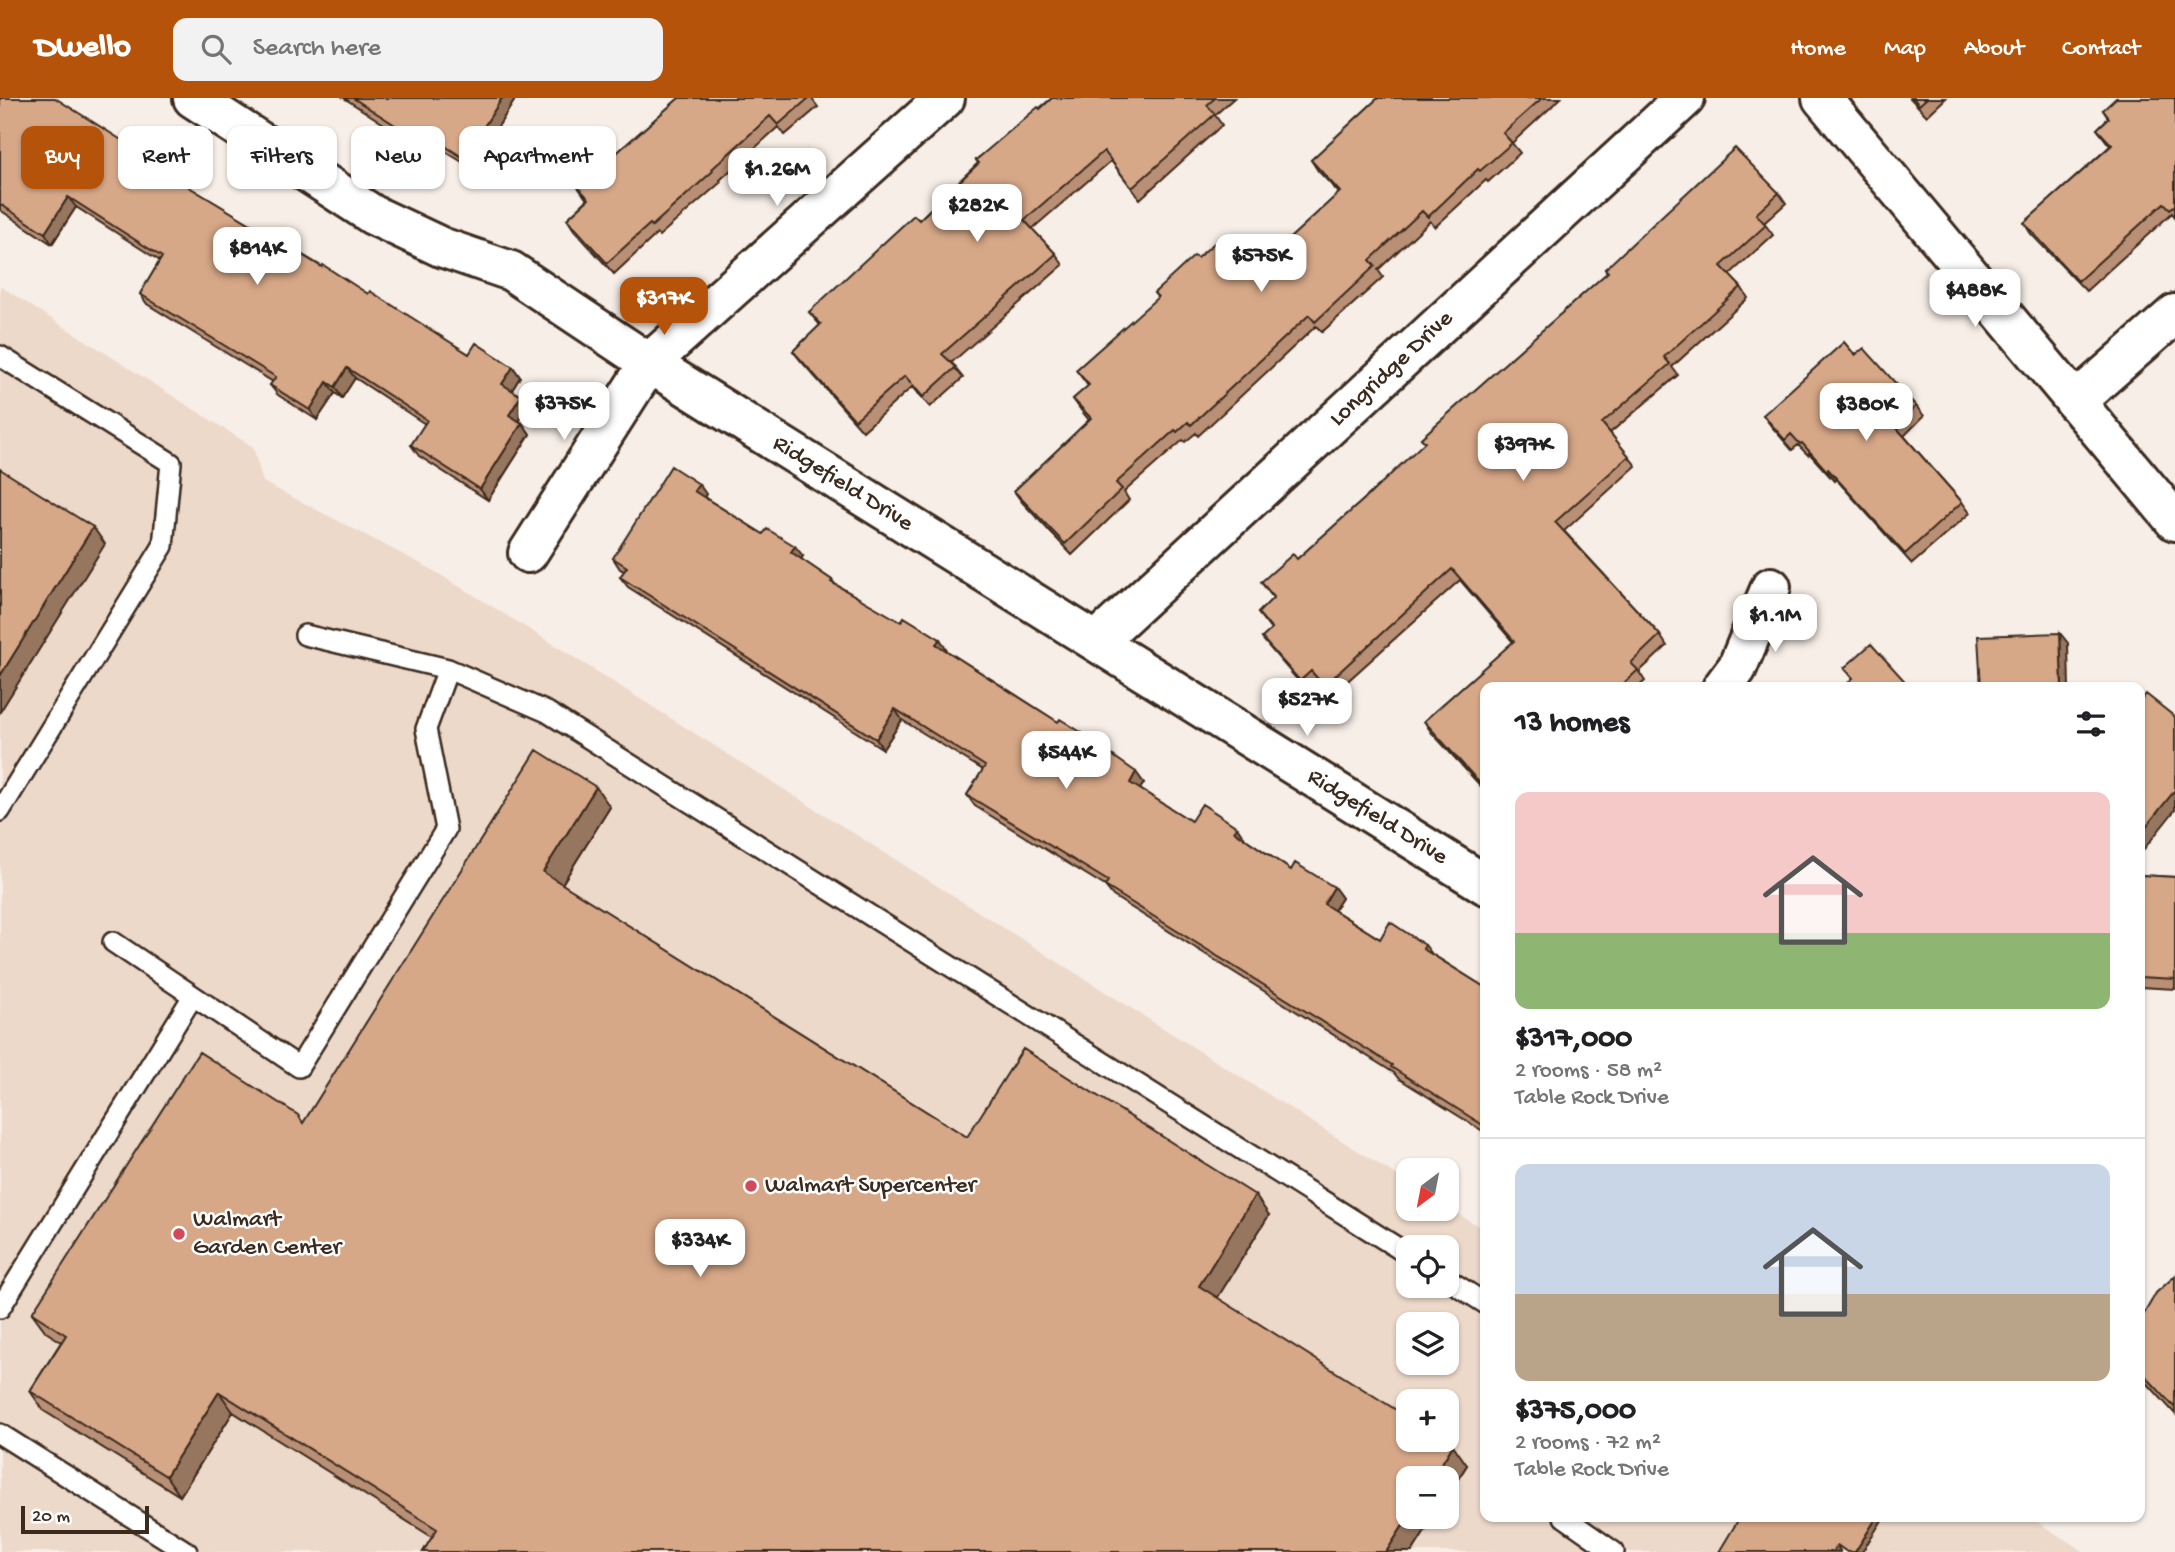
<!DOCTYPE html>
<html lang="en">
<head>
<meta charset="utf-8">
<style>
	body { margin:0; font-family:"Gochi Hand",sans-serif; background:#f2f2f2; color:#202124; height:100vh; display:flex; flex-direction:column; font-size:26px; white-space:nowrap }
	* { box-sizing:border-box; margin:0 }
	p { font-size:23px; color:#757577 }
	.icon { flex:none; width:38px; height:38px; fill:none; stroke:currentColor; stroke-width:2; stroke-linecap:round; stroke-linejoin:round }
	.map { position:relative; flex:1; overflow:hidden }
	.side { position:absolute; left:1480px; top:584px; width:665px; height:840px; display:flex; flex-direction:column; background:#fff; border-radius:14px; box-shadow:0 2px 5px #0004 }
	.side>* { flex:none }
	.guide { position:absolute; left:21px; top:28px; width:665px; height:63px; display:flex; gap:14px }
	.needle { width:46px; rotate:212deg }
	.tools { position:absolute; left:1396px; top:1060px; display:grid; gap:14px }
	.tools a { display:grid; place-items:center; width:63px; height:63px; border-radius:14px; background:#fff; box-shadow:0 2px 5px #0004; font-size:35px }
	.scale { position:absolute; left:21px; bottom:18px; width:128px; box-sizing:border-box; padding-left:7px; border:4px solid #3b2a1e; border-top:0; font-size:19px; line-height:24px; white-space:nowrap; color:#3b2a1e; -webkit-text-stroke:5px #fff; paint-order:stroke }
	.price { position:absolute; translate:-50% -60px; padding:0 16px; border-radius:14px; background:#fff; color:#222; font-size:23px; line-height:46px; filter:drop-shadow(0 2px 4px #0008) }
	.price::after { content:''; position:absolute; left:50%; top:42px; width:21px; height:16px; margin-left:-10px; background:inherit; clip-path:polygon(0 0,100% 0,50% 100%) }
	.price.current { background:#b45309; color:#fff }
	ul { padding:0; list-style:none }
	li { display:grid; align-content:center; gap:14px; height:371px; padding:0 35px }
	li+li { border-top:2px solid #e0e0e0 }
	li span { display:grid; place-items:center; height:217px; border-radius:14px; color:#555 }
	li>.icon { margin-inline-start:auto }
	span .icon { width:126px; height:126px; fill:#fffc; stroke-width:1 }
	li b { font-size:30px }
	h2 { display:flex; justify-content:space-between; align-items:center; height:84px; padding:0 35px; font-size:30px }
	.pill { padding:0 24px; border-radius:14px; background:#fff; box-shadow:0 2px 5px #0004; font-size:24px; line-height:63px }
	.pill.current { background:#b45309; color:#fff }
	header { display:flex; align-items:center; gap:42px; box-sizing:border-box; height:98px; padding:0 35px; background:#b45309; color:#fff }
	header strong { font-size:33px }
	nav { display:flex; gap:38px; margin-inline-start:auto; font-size:24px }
	.search { width:490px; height:63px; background:#f2f2f2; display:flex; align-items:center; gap:18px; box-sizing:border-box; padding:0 24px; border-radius:14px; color:#757577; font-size:26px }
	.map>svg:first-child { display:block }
	.built { fill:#edd9ca; fill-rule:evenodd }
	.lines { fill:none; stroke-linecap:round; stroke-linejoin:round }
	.lane-casing { stroke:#3b2a1e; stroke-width:24 }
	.street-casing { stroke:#3b2a1e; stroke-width:44 }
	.secondary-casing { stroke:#3b2a1e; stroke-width:44 }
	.lane { stroke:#fff; stroke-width:19 }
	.street { stroke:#fff; stroke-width:38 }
	.secondary { stroke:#fff; stroke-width:38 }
	.wall { fill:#b99075; stroke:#3b2a1e; stroke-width:2 }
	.shaded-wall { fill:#96765f; stroke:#3b2a1e; stroke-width:2 }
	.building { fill:#d7a888; stroke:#3b2a1e; stroke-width:2 }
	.poi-dot { fill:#d1495b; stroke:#fff; stroke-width:2.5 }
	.labels { text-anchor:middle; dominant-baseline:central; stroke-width:5; stroke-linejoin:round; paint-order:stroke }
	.street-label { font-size:24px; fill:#3b2a1e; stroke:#fff }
	.poi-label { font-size:24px; fill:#3b2a1e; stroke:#fff; text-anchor:start }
</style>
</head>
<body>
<header>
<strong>Dwello</strong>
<div class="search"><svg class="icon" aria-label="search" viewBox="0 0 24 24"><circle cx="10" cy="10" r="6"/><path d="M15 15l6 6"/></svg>Search here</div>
<nav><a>Home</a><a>Map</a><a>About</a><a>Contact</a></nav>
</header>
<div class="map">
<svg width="2175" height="1454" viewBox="0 0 2175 1454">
	<rect width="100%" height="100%" fill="#f7eee7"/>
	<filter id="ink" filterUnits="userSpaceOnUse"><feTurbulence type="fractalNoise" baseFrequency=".0143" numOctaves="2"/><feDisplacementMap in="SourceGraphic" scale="14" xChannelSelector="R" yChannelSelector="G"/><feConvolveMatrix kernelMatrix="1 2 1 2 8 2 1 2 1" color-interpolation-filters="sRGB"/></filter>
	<g filter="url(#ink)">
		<path class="built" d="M0 188 253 349 263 384 431 471 537 536 1409 1085V1111H1447V1109L1486 1133V1419H2029L2085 1454H0ZM1409 1150H1447V1188H1409ZM1409 1227H1447V1265H1409ZM1409 1304H1447V1342H1409ZM1409 1381H1447V1419H1409Z"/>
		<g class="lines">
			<g class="lane-casing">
				<path id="lane" d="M0 258 171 365 163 448 0 713
					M305 537 448 571 547 614 1409 1157
					M113 844 299 969 446 731 426 631 448 571
					M1447 1181 1486 1206
					M0 1210 193 898
					M0 1336 187 1454
					M1564 1419 1614 1454"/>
			</g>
			<g class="street-casing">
				<g id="street">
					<path id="s1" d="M193 0 373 117 441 149 511 173 649 265 1486 787"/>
					<path d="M2075 304 2175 216"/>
					<path d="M528 455 649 265 945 0"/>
					<path id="s2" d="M1097 543 1685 0"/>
					<path d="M1722 590 1737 570 1771 489"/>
				</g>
			</g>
			<g class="secondary-casing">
				<path id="secondary" d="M1822 0 2175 423"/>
			</g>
			<use href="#lane" class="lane"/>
			<use href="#street" class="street"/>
			<use href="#secondary" class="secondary"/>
		</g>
		<path class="wall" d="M0 0 195 93 469 256 513 269 520 279 512 292 528 308 519 323 522 325 530 336 488 402 419 358 411 347 425 326 355 280 342 300 335 295 317 322 278 297 270 287 273 284 147 206 140 196 160 163 76 109 52 146 0 112Z
			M344 0H516L472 70 441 51 439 54 428 46 424 52Z
			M679 0H811L818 9 785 37 778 29 720 82 721 84 659 138 657 136 614 176 574 132 567 121 587 102 578 89Z
			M1052 0H1234L1215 17 1222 27 1140 101 1111 63 1032 131 1056 156 1063 167 951 265 963 280 930 309 912 289 863 333 801 263 793 253 820 227 809 214 919 122 978 65 976 62Z
			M1378 0H1561L1512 45 1520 55 1488 84 1486 82 1435 129 1430 123 1378 172 1383 179 1322 234 1316 228 1198 338 1196 335 1185 344 1183 342 1124 394 1129 402 1072 457 1022 404 1014 393 1089 322 1080 311 1073 301 1088 288 1076 272 1158 200 1154 195 1197 160 1250 177 1339 95 1318 73 1311 62Z
			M1910 0H1946L1927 18Z
			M2175 0V119L2172 115 2086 193 2031 136 2024 125 2110 48 2097 31 2108 20 2103 12Z
			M1779 95 1786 105 1764 125 1773 137 1729 177 1741 189 1748 200 1672 269 1678 277 1610 335 1636 368 1564 433 1660 537 1667 548 1639 574 1645 583 1637 590H1486V694L1431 634 1424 623 1513 544 1460 482 1331 598 1318 583 1307 593 1270 550 1262 540 1271 532 1258 515 1273 500 1261 484 1297 461 1370 396 1425 345 1421 340 1607 175 1605 171Z
			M1855 257 1916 308 1924 318 1904 338 1962 404 1970 415 1912 466 1836 381 1834 383 1809 355 1808 357 1798 347 1792 352 1771 328 1763 317Z
			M706 396 704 399 763 436 803 458 801 461 832 482 835 486 947 552V553L1058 624 1100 646 1103 651 1144 685 1140 691 1191 723 1237 729 1244 740 1291 772 1334 789 1342 800 1334 812 1380 841 1425 847 1432 856 1486 890V1035L1398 980 1394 975 1113 798 1105 788 975 708 967 697 983 672 902 622 883 651 628 489 620 479 624 473 620 471 613 460Z
			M610 709 562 786 967 1039 1269 1117 1217 1200 1467 1367 1447 1398V1381L1434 1419 1412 1454H423L432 1439 233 1314 180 1398 44 1313 30 1293 61 1244 46 1234 32 1215 303 1025Z
			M2140 777 2175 779V891L2140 889Z
			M2175 1178V1316L2140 1277V1223Z"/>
		<path class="shaded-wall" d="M502 0H516L472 70 464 60Z
			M420 35 428 46 424 52 417 41Z
			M434 41 441 51 439 54 432 44Z
			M68 99 76 109 52 146 45 135Z
			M513 269 520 279 509 297 502 286Z
			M347 270 355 280 342 300 335 289Z
			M327 284 335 295 317 322 310 312Z
			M521 298 528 308 516 328 509 317Z
			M522 325 530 336 488 402 480 391Z
			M1828 371 1836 381 1834 383 1827 373Z
			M699 386 706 396 702 403 694 393Z
			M93 429 105 446 0 614V578Z
			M795 448 803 458 798 465 791 454Z
			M2060 535 2068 545 2069 590H2062Z
			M940 541 947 552 944 557 936 546Z
			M895 611 902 622 883 651 876 641Z
			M1136 674 1144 685 1137 695 1130 685Z
			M596 689 610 709 557 794 543 774Z
			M2175 692V712L2144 751 2140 746V736Z
			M1237 729 1244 739 1241 744 1234 733Z
			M1334 789 1342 800 1331 817 1324 806Z
			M1255 1097 1269 1117 1213 1207 1199 1188Z
			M219 1294 233 1314 180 1398 166 1378Z
			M1453 1347 1467 1367 1447 1398V1381H1432Z
			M1409 1418V1419H1434L1412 1454H1386Z
			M1877 1419H1884L1862 1454H1855Z
			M1837 1447 1840 1453V1454H1832Z"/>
		<path class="building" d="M0 0H55L191 86 189 89 322 169 323 167 368 196 370 193 469 256 476 245 513 269 502 286 521 298 509 317 522 325 480 391 411 347 427 322 347 270 335 289 327 284 310 312 270 287 276 279 140 196 162 159 68 99 45 135 0 106Z
			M353 0H502L464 60 434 41 432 44 420 35 417 41Z
			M679 0H809L778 27 770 18 712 71 713 73 652 128 650 126 607 165 567 121 589 101 578 89Z
			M1052 0H1215L1207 7 1215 16 1132 90 1104 53 1024 122 1056 156 942 256 956 269 923 299 905 278 855 322 793 253 821 226 809 214 914 117 919 122 979 65 976 62 1038 9 1040 11Z
			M1378 0H1542L1503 35 1512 45 1480 73 1478 71 1428 119 1422 113 1370 162 1375 168 1315 224 1309 217 1191 327 1188 324 1177 334 1175 332 1116 385 1122 391 1065 446 1014 393 1091 320 1073 301 1089 287 1076 272 1158 199 1154 195 1194 158 1197 160 1218 142 1250 177 1340 94 1311 62Z
			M1913 0H1927L1919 7Z
			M2116 0H2175V107L2170 111 2164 105 2078 183 2024 125 2112 47 2097 31 2109 20 2103 12Z
			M1735 50 1779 95 1756 116 1766 127 1721 168 1741 189 1664 259 1670 266 1602 325 1629 358 1555 424 1660 537 1631 565 1638 572 1619 590H1486V692L1424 623 1514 543 1452 471 1324 588 1311 573 1300 583 1262 540 1272 531 1258 515 1274 499 1261 484 1293 456 1297 461 1370 396 1425 344 1421 340 1608 174 1605 171Z
			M1844 244 1855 257 1864 250 1916 308 1895 328 1962 404 1905 456 1828 371 1827 373 1802 345 1800 346 1791 336 1785 342 1763 317Z
			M671 368 699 386 694 393 763 436 767 431 795 448 791 454 832 482 831 484 901 524 904 519 940 541 936 546 1058 624 1060 621 1100 646 1099 648 1136 674 1130 685 1191 723 1202 706 1237 729 1234 733 1291 772 1295 765 1334 789 1324 806 1380 841 1390 824 1425 847 1423 851 1486 890V1029L1391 969 1392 967 1105 788 1108 783 967 697 985 668 895 611 876 641 620 479 627 469 613 460Z
			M0 371 93 429 0 578Z
			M2060 535 2062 590H1981L1978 538Z
			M1871 546 1911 590H1843L1853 580 1844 570Z
			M2146 596 2175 619V692L2140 736V604Z
			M537 652 596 689 543 774 967 1039 1023 951 1255 1097 1199 1188 1409 1320V1342H1445L1453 1347 1432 1381H1409V1418L1386 1454H423L437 1431 219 1294 166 1378 30 1293 66 1237 32 1215 199 954 298 1017 303 1025Z
			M2140 777 2175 779V881L2140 879Z
			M2175 1178V1310L2140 1272V1223L2156 1195Z
			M1740 1419H1877L1855 1454H1847L1837 1447 1832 1454H1719Z"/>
	</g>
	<g class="poi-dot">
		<circle cx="751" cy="1088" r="7"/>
		<circle cx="179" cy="1136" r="7"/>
	</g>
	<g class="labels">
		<g class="street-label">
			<text stroke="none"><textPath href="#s2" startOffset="401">Longridge Drive</textPath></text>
			<text stroke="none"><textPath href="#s1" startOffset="758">Ridgefield Drive</textPath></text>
			<text stroke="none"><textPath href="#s1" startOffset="1388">Ridgefield Drive</textPath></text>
		</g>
		<g class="poi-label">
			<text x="765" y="1088">Walmart Supercenter</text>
			<text x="193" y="1122">Walmart<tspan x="193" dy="28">Garden Center</tspan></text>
		</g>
	</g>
</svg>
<div class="tools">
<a><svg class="needle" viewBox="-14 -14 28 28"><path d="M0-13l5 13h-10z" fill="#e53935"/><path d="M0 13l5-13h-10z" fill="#757577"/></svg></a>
<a><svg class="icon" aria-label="locate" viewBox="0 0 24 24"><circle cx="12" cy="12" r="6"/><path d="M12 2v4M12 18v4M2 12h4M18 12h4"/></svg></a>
<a><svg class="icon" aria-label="layers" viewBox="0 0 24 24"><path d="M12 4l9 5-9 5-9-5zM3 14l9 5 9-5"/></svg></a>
<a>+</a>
<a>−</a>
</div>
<div class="scale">20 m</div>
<b class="price" style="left:777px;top:110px">$1.26M</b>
<b class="price" style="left:977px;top:146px">$282K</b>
<b class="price" style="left:257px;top:189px">$814K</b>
<b class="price" style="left:1261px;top:196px">$575K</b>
<b class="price" style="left:1975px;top:231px">$488K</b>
<b class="price current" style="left:664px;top:239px">$317K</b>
<b class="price" style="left:564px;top:344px">$375K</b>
<b class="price" style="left:1866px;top:345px">$380K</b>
<b class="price" style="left:1523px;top:385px">$397K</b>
<b class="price" style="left:1775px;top:556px">$1.1M</b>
<b class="price" style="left:1307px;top:640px">$527K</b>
<b class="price" style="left:1066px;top:693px">$544K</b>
<b class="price" style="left:700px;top:1181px">$334K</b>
<div class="guide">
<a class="pill current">Buy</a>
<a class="pill">Rent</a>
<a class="pill">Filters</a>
<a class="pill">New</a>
<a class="pill">Apartment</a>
</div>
<section class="side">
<h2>13 homes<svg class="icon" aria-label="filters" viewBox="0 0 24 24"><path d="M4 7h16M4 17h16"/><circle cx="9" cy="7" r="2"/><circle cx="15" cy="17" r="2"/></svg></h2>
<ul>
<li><span style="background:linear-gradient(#f6c9c9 65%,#8fb573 0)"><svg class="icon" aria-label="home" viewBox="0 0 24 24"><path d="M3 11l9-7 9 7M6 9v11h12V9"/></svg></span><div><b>$317,000</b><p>2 rooms · 58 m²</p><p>Table Rock Drive</p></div></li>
<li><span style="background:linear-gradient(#c9d6e8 60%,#b9a48a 0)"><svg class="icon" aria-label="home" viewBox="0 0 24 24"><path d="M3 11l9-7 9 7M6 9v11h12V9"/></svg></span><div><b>$375,000</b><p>2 rooms · 72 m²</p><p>Table Rock Drive</p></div></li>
</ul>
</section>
</div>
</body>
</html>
